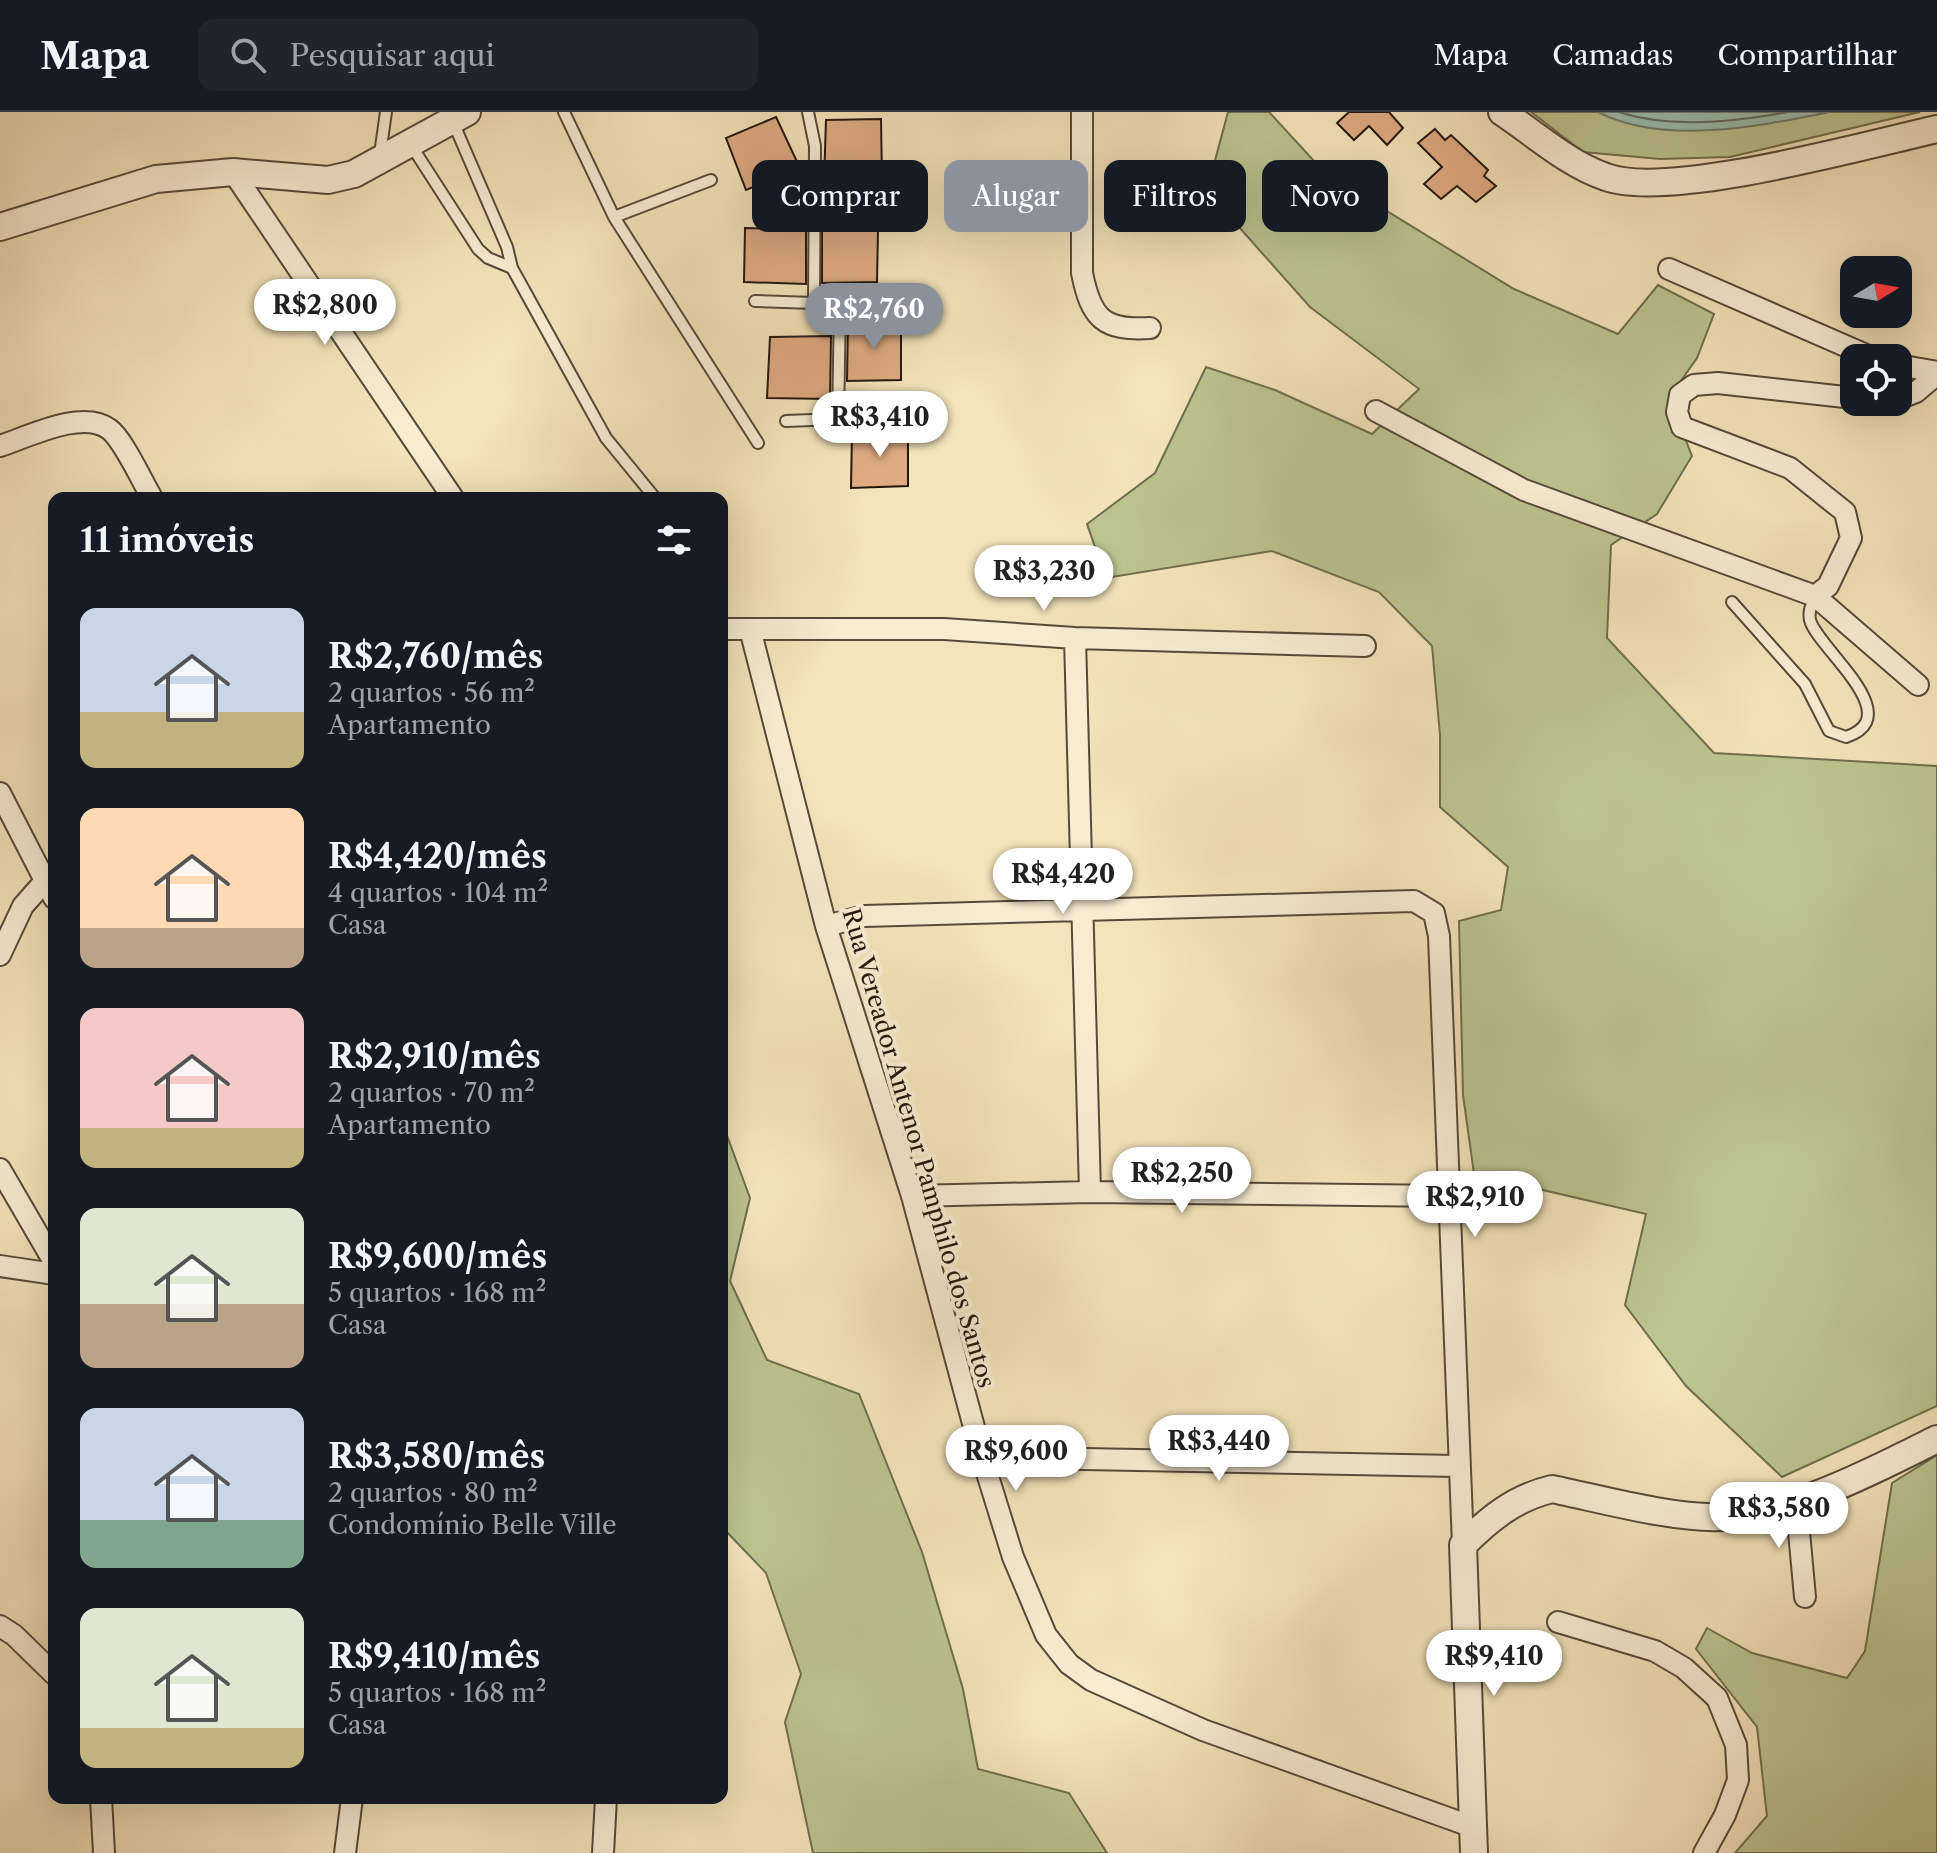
<!DOCTYPE html>
<html lang="pt">
<head>
<meta charset="utf-8">
<style>
	body { margin:0; font-family:"Libre Caslon Text",serif; background:#20242c; color:#f1f3f6; height:100vh; display:flex; flex-direction:column; font-size:30px; white-space:nowrap }
	* { box-sizing:border-box; margin:0 }
	p { font-size:26px; color:#9ea1a6 }
	.icon { flex:none; width:44px; height:44px; fill:none; stroke:currentColor; stroke-width:2; stroke-linecap:round; stroke-linejoin:round }
	.map { position:relative; flex:1; overflow:hidden }
	.side { position:absolute; left:48px; top:380px; width:680px; height:1312px; display:flex; flex-direction:column; background:#171b24; border-radius:16px; box-shadow:0 8px 32px #0002 }
	.side>* { flex:none }
	.top-card { position:absolute; left:752px; top:48px; width:760px; height:72px; display:flex; gap:16px }
	.needle { width:52px; rotate:79deg }
	.tools { position:absolute; left:1840px; top:144px; display:grid; gap:16px }
	.tools a { display:grid; place-items:center; width:72px; height:72px; border-radius:16px; background:#171b24; box-shadow:0 8px 32px #0002; font-size:40px }
	.price { position:absolute; translate:-50% -68px; padding:0 18px; border-radius:28px; background:#fff; color:#222; font-size:26px; line-height:52px; filter:drop-shadow(0 2px 4px #0008) }
	.price::after { content:''; position:absolute; left:50%; top:48px; width:24px; height:18px; margin-left:-12px; background:inherit; clip-path:polygon(0 0,100% 0,50% 100%) }
	.price.current { background:#8c9099; color:#fff }
	ul { padding:0; list-style:none }
	li { display:flex; align-items:center; gap:24px; height:200px; padding:0 32px }
	li span { display:grid; place-items:center; flex:none; width:224px; height:160px; border-radius:16px; color:#555 }
	li>.icon { margin-inline-start:auto }
	span .icon { width:96px; height:96px; fill:#fffc; stroke-width:1 }
	li b { font-size:34px }
	h2 { display:flex; justify-content:space-between; align-items:center; height:96px; padding:0 32px; font-size:34px }
	.chip { padding:0 28px; border-radius:16px; background:#171b24; box-shadow:0 8px 32px #0002; font-size:28px; line-height:72px }
	.chip.current { background:#8c9099; color:#fff }
	header { display:flex; align-items:center; gap:48px; box-sizing:border-box; height:112px; padding:0 40px; background:#171b24; border-bottom:2px solid #363941 }
	header strong { font-size:38px }
	nav { display:flex; gap:44px; margin-inline-start:auto; font-size:28px }
	.search { width:560px; height:72px; background:#20242c; display:flex; align-items:center; gap:20px; box-sizing:border-box; padding:0 28px; border-radius:16px; color:#9ea1a6; font-size:30px }
	.map>svg:first-child { display:block }
	.green { fill:#bcc490; stroke:#706e50; stroke-width:2 }
	.water { fill:#9cbeb1; stroke:#6c7b70; stroke-width:2 }
	.lines { fill:none; stroke-linecap:round; stroke-linejoin:round }
	.shore { stroke:#606a60; stroke-width:2 }
	.building { fill:#dfab83; stroke:#23170f; stroke-width:2 }
	.service-casing { stroke:#574a3a; stroke-width:14 }
	.minor-casing { stroke:#574a3a; stroke-width:24 }
	.tertiary-casing { stroke:#574a3a; stroke-width:30 }
	.service { stroke:#f8edd3; stroke-width:10 }
	.minor { stroke:#f8edd3; stroke-width:20 }
	.tertiary { stroke:#f8edd3; stroke-width:26 }
	.labels { text-anchor:middle; dominant-baseline:central; stroke-width:8; stroke-linejoin:round; paint-order:stroke }
	.street-label { font-size:24px; fill:#23170f; stroke:#f8edd3 }
</style>
</head>
<body>
<header>
<strong>Mapa</strong>
<div class="search"><svg class="icon" aria-label="search" viewBox="0 0 24 24"><circle cx="10" cy="10" r="6"/><path d="M15 15l6 6"/></svg>Pesquisar aqui</div>
<nav><a>Mapa</a><a>Camadas</a><a>Compartilhar</a></nav>
</header>
<div class="map">
<svg width="1937" height="1741" viewBox="0 0 1937 1741">
	<rect width="100%" height="100%" fill="#f4e4bb"/>
	<filter id="stains"><feTurbulence type="fractalNoise" baseFrequency=".0025" numOctaves="4"/><feColorMatrix values="0 0 0 0 .2 0 0 0 0 .09 0 0 0 0 .02 0 0 0 .5 -.17"/></filter>
	<radialGradient id="worn" r=".72"><stop offset=".6" stop-color="#630" stop-opacity="0"/><stop offset="1" stop-color="#630" stop-opacity=".3"/></radialGradient>
	<path class="green" d="M1228 0H1269L1325 61 1514 177 1618 222 1658 173 1714 202 1697 246 1669 286 1692 344 1657 402 1611 433 1607 526 1714 641 1937 654V1294L1782 1365 1686 1274 1625 1193 1646 1102 1474 1062 1463 983 1459 809 1501 798 1508 755 1440 695V623L1432 534 1379 480 1272 439 1106 466 1087 412 1155 361 1206 255 1275 278 1372 322 1419 277 1310 195 1238 114 1213 56Z
		M1531 0H1920L1730 45 1660 47 1583 40Z
		M722 1010 750 1086 730 1169 767 1248 859 1282 922 1440 963 1577 978 1657 1069 1681 1107 1741H813L785 1610 801 1562 766 1461 722 1415Z
		M1937 1343V1741H1735L1767 1704 1757 1615 1696 1537 1707 1516 1752 1541 1847 1566 1865 1539 1892 1371Z"/>
	<path class="water" d="M1598 0H1830C1760 14 1664 34 1598 0Z"/>
	<g class="lines">
		<path class="shore" d="M1619 0C1670 17 1735 10 1788 0"/>
	</g>
	<path class="building" d="M1349 0H1389L1403 16 1387 33 1369 14 1354 28 1337 11Z
		M776 5 800 56 746 78 726 26Z
		M881 7 882 67 824 70 826 8Z
		M1435 17 1445 28 1451 23 1488 58 1484 64 1496 74 1476 90 1457 74 1441 87 1424 72 1442 55 1418 31Z
		M745 116 806 118V172L744 170Z
		M822 118 878 119 877 170 822 171Z
		M848 209 901 211V268L847 269Z
		M831 224 830 287 767 286 770 225Z
		M852 319H908V374L851 376Z"/>
	<g class="lines">
		<g class="service-casing">
			<path id="service" d="M564 0 614 105 758 331
				M808 0 815 34 814 191
				M453 10 507 135 512 156 606 326 655 386
				M411 33 478 137 488 146 512 156
				M380 42 386 0
				M765 82H896
				M614 105 711 68
				M755 189 901 194
				M839 289 905 290
				M786 309 838 307 840 193
				M1732 490 1805 572 1829 619 1846 625C1909 604 1817 536 1810 508 1808 499 1812 492 1815 484"/>
		</g>
		<g class="minor-casing">
			<path id="minor" d="M1082 0V161C1091 206 1103 219 1150 216
				M233 60 453 386
				M1669 157 1873 246
				M1898 253 1937 260
				M1898 287 1916 280 1937 262
				M1376 299 1524 378 1815 484 1828 474 1851 426 1845 400 1790 356 1682 315 1677 300 1680 283 1694 273 1718 271 1854 286
				M0 334C28 325 82 297 109 317 123 327 142 369 152 386
				M1815 484 1918 573
				M722 517H944L1075 526 1365 534
				M750 517 826 814 912 1084 982 1345 1013 1445 1046 1523 1069 1552 1091 1568 1203 1618 1473 1715
				M1075 526 1090 1080
				M0 681 54 786
				M826 814 864 804 1414 789 1434 801 1439 824 1463 1433
				M0 843 23 794 53 760
				M0 1057 54 1150
				M912 1084 1090 1080 1452 1084
				M0 1154 54 1162
				M982 1345 1457 1354
				M1796 1387 1805 1485
				M1558 1510 1655 1539 1684 1556 1717 1586 1736 1633 1738 1668 1725 1703 1704 1741
				M0 1514 14 1523 54 1562
				M101 1686 104 1741
				M345 1741 352 1686
				M603 1741 606 1686"/>
		</g>
		<g class="tertiary-casing">
			<path id="tertiary" d="M1502 0C1535 22 1568 52 1606 65 1668 88 1866 33 1937 17
				M0 115 156 67 233 60 328 68 354 62 467 0
				M1474 1741 1463 1433C1490 1406 1515 1386 1552 1377 1601 1387 1672 1407 1721 1405 1792 1402 1875 1358 1937 1327"/>
		</g>
		<use href="#service" class="service"/>
		<use href="#minor" class="minor"/>
		<use href="#tertiary" class="tertiary"/>
	</g>
	<g class="labels">
		<g class="street-label">
			<text transform="translate(919 1036) rotate(74)">Rua Vereador Antenor Pamphilo dos Santos</text>
		</g>
	</g>
	<rect width="100%" height="100%" filter="url(#stains)"/>
	<rect width="100%" height="100%" fill="url(#worn)"/>
</svg>
<div class="tools">
<a><svg class="needle" viewBox="-14 -14 28 28"><path d="M0-13l5 13h-10z" fill="#e53935"/><path d="M0 13l5-13h-10z" fill="#9ea1a6"/></svg></a>
<a><svg class="icon" aria-label="locate" viewBox="0 0 24 24"><circle cx="12" cy="12" r="6"/><path d="M12 2v4M12 18v4M2 12h4M18 12h4"/></svg></a>
</div>
<b class="price" style="left:325px;top:235px">R$2,800</b>
<b class="price current" style="left:874px;top:239px">R$2,760</b>
<b class="price" style="left:880px;top:347px">R$3,410</b>
<b class="price" style="left:1044px;top:501px">R$3,230</b>
<b class="price" style="left:1063px;top:804px">R$4,420</b>
<b class="price" style="left:1182px;top:1103px">R$2,250</b>
<b class="price" style="left:1475px;top:1127px">R$2,910</b>
<b class="price" style="left:1219px;top:1371px">R$3,440</b>
<b class="price" style="left:1016px;top:1381px">R$9,600</b>
<b class="price" style="left:1779px;top:1438px">R$3,580</b>
<b class="price" style="left:1494px;top:1586px">R$9,410</b>
<div class="top-card">
<a class="chip">Comprar</a>
<a class="chip current">Alugar</a>
<a class="chip">Filtros</a>
<a class="chip">Novo</a>
</div>
<section class="side">
<h2>11 imóveis<svg class="icon" aria-label="filters" viewBox="0 0 24 24"><path d="M4 7h16M4 17h16"/><circle cx="9" cy="7" r="2"/><circle cx="15" cy="17" r="2"/></svg></h2>
<ul>
<li><span style="background:linear-gradient(#c9d6e8 65%,#c2b280 0)"><svg class="icon" aria-label="home" viewBox="0 0 24 24"><path d="M3 11l9-7 9 7M6 9v11h12V9"/></svg></span><div><b>R$2,760/mês</b><p>2 quartos · 56 m²</p><p>Apartamento</p></div></li>
<li><span style="background:linear-gradient(#ffd9b3 75%,#b9a48a 0)"><svg class="icon" aria-label="home" viewBox="0 0 24 24"><path d="M3 11l9-7 9 7M6 9v11h12V9"/></svg></span><div><b>R$4,420/mês</b><p>4 quartos · 104 m²</p><p>Casa</p></div></li>
<li><span style="background:linear-gradient(#f6c9c9 75%,#c2b280 0)"><svg class="icon" aria-label="home" viewBox="0 0 24 24"><path d="M3 11l9-7 9 7M6 9v11h12V9"/></svg></span><div><b>R$2,910/mês</b><p>2 quartos · 70 m²</p><p>Apartamento</p></div></li>
<li><span style="background:linear-gradient(#dfe7d0 60%,#b9a48a 0)"><svg class="icon" aria-label="home" viewBox="0 0 24 24"><path d="M3 11l9-7 9 7M6 9v11h12V9"/></svg></span><div><b>R$9,600/mês</b><p>5 quartos · 168 m²</p><p>Casa</p></div></li>
<li><span style="background:linear-gradient(#c9d6e8 70%,#7fa58c 0)"><svg class="icon" aria-label="home" viewBox="0 0 24 24"><path d="M3 11l9-7 9 7M6 9v11h12V9"/></svg></span><div><b>R$3,580/mês</b><p>2 quartos · 80 m²</p><p>Condomínio Belle Ville</p></div></li>
<li><span style="background:linear-gradient(#dfe7d0 75%,#c2b280 0)"><svg class="icon" aria-label="home" viewBox="0 0 24 24"><path d="M3 11l9-7 9 7M6 9v11h12V9"/></svg></span><div><b>R$9,410/mês</b><p>5 quartos · 168 m²</p><p>Casa</p></div></li>
</ul>
</section>
</div>
</body>
</html>
